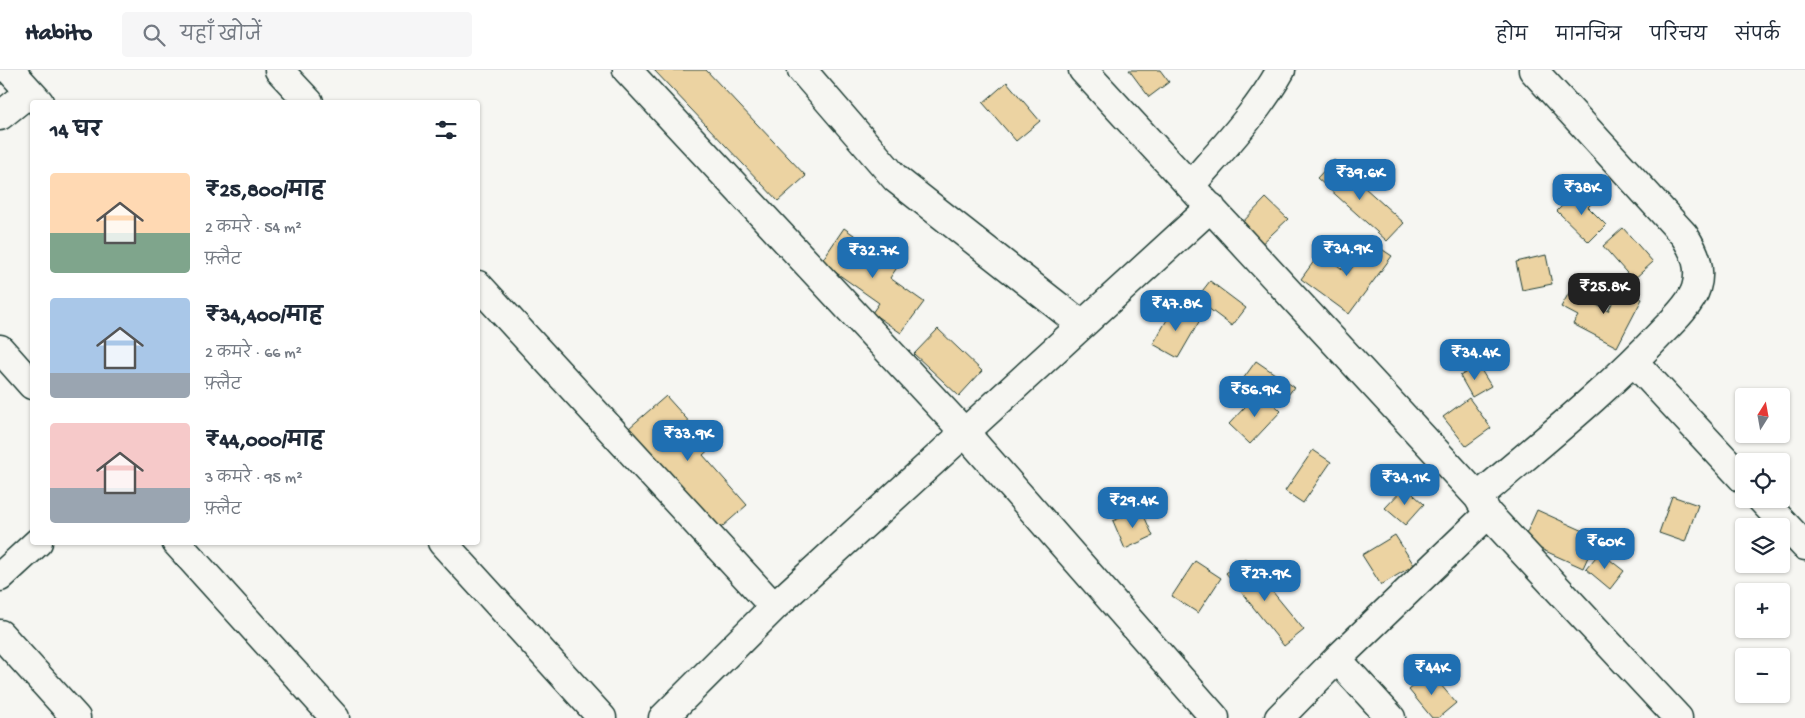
<!DOCTYPE html>
<html lang="hi">
<head>
<meta charset="utf-8">
<style>
	body { margin:0; font-family:"Gochi Hand","Playpen Sans Deva",sans-serif; background:#f6f6f7; color:#1f2937; height:100vh; display:flex; flex-direction:column; font-size:19px; white-space:nowrap }
	* { box-sizing:border-box; margin:0 }
	p { font-size:16px; color:#747a83 }
	.icon { flex:none; width:28px; height:28px; fill:none; stroke:currentColor; stroke-width:2; stroke-linecap:round; stroke-linejoin:round }
	.map { position:relative; flex:1; overflow:hidden }
	.side { position:absolute; left:30px; top:30px; width:450px; height:445px; display:flex; flex-direction:column; background:#fff; border-radius:5px; box-shadow:0 1px 4px #0004 }
	.side>* { flex:none }
	.needle { width:32px; rotate:11deg }
	.controls { position:absolute; left:1735px; top:318px; display:grid; gap:10px }
	.controls a { display:grid; place-items:center; width:55px; height:55px; border-radius:5px; background:#fff; box-shadow:0 1px 4px #0004; font-size:25px }
	.price { position:absolute; translate:-50% -42px; padding:0 11px; border-radius:10px; background:#1f6fb2; color:#fff; font-size:16px; line-height:32px; filter:drop-shadow(0 1px 2px #0008) }
	.price::after { content:''; position:absolute; left:50%; top:30px; width:15px; height:11px; margin-left:-8px; background:inherit; clip-path:polygon(0 0,100% 0,50% 100%) }
	.price.on { background:#222; color:#fff }
	ul { padding:0; list-style:none }
	li { display:flex; align-items:center; gap:15px; height:125px; padding:0 20px }
	li span { display:grid; place-items:center; flex:none; width:140px; height:100px; border-radius:5px; color:#555 }
	li>.icon { margin-inline-start:auto }
	span .icon { width:60px; height:60px; fill:#fffc; stroke-width:1 }
	li b { font-size:21px }
	h2 { display:flex; justify-content:space-between; align-items:center; height:60px; padding:0 20px; font-size:21px }
	header { display:flex; align-items:center; gap:30px; box-sizing:border-box; height:70px; padding:0 25px; background:#fff; border-bottom:1px solid #e0e1e3 }
	header strong { font-size:24px }
	nav { display:flex; gap:28px; margin-inline-start:auto; font-size:18px }
	.search { width:350px; height:45px; background:#f6f6f7; display:flex; align-items:center; gap:12px; box-sizing:border-box; padding:0 18px; border-radius:5px; color:#747a83; font-size:19px }
	.map>svg:first-child { display:block }
	.building { fill:#ecd3a2; stroke:#1f3d34 }
	.lines { fill:none; stroke-linecap:round; stroke-linejoin:round }
	.street-casing { stroke:#1f3d34; stroke-width:31 }
	.street { stroke:#f6f6f2; stroke-width:28 }
</style>
</head>
<body>
<header>
<strong>Habito</strong>
<div class="search"><svg class="icon" aria-label="search" viewBox="0 0 24 24"><circle cx="10" cy="10" r="6"/><path d="M15 15l6 6"/></svg>यहाँ खोजें</div>
<nav><a>होम</a><a>मानचित्र</a><a>परिचय</a><a>संपर्क</a></nav>
</header>
<div class="map">
<svg width="1805" height="648" viewBox="0 0 1805 648">
	<rect width="100%" height="100%" fill="#f6f6f2"/>
	<filter id="ink" filterUnits="userSpaceOnUse"><feTurbulence type="fractalNoise" baseFrequency=".02" numOctaves="2"/><feDisplacementMap in="SourceGraphic" scale="10" xChannelSelector="R" yChannelSelector="G"/><feConvolveMatrix kernelMatrix="1 2 1 2 8 2 1 2 1" color-interpolation-filters="sRGB"/></filter>
	<g filter="url(#ink)">
		<path class="building" d="M654 0H706L806 106 778 131Z
			M1129 0H1160L1169 12 1149 27Z
			M1007 12 1040 51 1016 71 983 33Z
			M1334 90 1404 153 1387 171 1317 108Z
			M1578 120 1592 133 1588 137 1606 155 1589 172 1557 141Z
			M1266 128 1288 149 1255 180 1235 160Z
			M844 158 898 196 890 208 924 232 901 263 872 243 879 233 821 192Z
			M1623 158 1653 192 1633 210 1603 176Z
			M1371 172 1392 186 1349 244 1301 209 1320 183 1348 203Z
			M1546 185 1552 214 1522 220 1516 192Z
			M1210 211 1246 238 1232 256 1196 229Z
			M1620 218 1642 229 1617 277 1573 254 1578 246 1561 237 1570 221 1608 241Z
			M1175 236 1200 250 1178 288 1153 274Z
			M938 259 982 301 959 326 914 284Z
			M1256 291 1294 317 1281 335 1243 309Z
			M1478 295 1491 316 1472 327 1460 306Z
			M1260 321 1281 341 1250 374 1229 354Z
			M666 326 712 377 703 385 747 435 715 463 678 413 629 358Z
			M1469 328 1491 358 1466 376 1443 347Z
			M1313 380 1331 392 1303 433 1285 421Z
			M1405 417 1424 434 1405 455 1385 438Z
			M1672 426 1698 435 1685 472 1659 463Z
			M1141 439 1153 466 1125 479 1113 451Z
			M1537 440 1597 467 1583 498 1523 471Z
			M1395 465 1414 495 1381 515 1362 485Z
			M1600 482 1624 501 1610 519 1586 499Z
			M1245 488 1304 560 1284 576 1226 503Z
			M1195 491 1221 508 1198 543 1172 526Z
			M1430 602 1456 633 1438 648H1432L1409 620Z"/>
		<g class="lines">
			<g class="street-casing">
				<path id="street" d="M10 0 39 32
					M279 0 309 32
					M627 0 965 363 1215 648
					M802 0 896 109 1082 255
					M1083 0 1478 427 1488 444 1678 648
					M0 46 30 22
					M1191 115C1223 78 1257 43 1281 0
					M478 215 774 537
					M0 279 32 315
					M1634 292 1744 410
					M1478 427C1541 373 1607 321 1664 260 1674 250 1692 232 1696 218 1702 198 1695 182 1684 165L1533 0
					M1761 429 1805 476
					M176 472 335 648
					M442 472 602 648
					M0 507 38 472
					M0 564 76 648
					M1337 589 1488 444
					M663 648 774 537 1211 137
					M1279 648 1337 589 1391 648"/>
			</g>
			<use href="#street" class="street"/>
		</g>
	</g>
</svg>
<div class="controls">
<a><svg class="needle" viewBox="-14 -14 28 28"><path d="M0-13l5 13h-10z" fill="#e53935"/><path d="M0 13l5-13h-10z" fill="#747a83"/></svg></a>
<a><svg class="icon" aria-label="locate" viewBox="0 0 24 24"><circle cx="12" cy="12" r="6"/><path d="M12 2v4M12 18v4M2 12h4M18 12h4"/></svg></a>
<a><svg class="icon" aria-label="layers" viewBox="0 0 24 24"><path d="M12 4l9 5-9 5-9-5zM3 14l9 5 9-5"/></svg></a>
<a>+</a>
<a>−</a>
</div>
<b class="price" style="left:1360px;top:131px">₹39.6K</b>
<b class="price" style="left:1582px;top:146px">₹38K</b>
<b class="price" style="left:1347px;top:207px">₹34.9K</b>
<b class="price" style="left:873px;top:209px">₹32.7K</b>
<b class="price on" style="left:1604px;top:245px">₹25.8K</b>
<b class="price" style="left:1176px;top:262px">₹47.8K</b>
<b class="price" style="left:1475px;top:311px">₹34.4K</b>
<b class="price" style="left:1255px;top:348px">₹56.9K</b>
<b class="price" style="left:688px;top:392px">₹33.9K</b>
<b class="price" style="left:1405px;top:436px">₹34.1K</b>
<b class="price" style="left:1133px;top:459px">₹29.4K</b>
<b class="price" style="left:1605px;top:500px">₹60K</b>
<b class="price" style="left:1265px;top:532px">₹27.9K</b>
<b class="price" style="left:1432px;top:626px">₹44K</b>
<section class="side">
<h2>14 घर<svg class="icon" aria-label="filters" viewBox="0 0 24 24"><path d="M4 7h16M4 17h16"/><circle cx="9" cy="7" r="2"/><circle cx="15" cy="17" r="2"/></svg></h2>
<ul>
<li><span style="background:linear-gradient(#ffd9b3 60%,#7fa58c 0)"><svg class="icon" aria-label="home" viewBox="0 0 24 24"><path d="M3 11l9-7 9 7M6 9v11h12V9"/></svg></span><div><b>₹25,800/माह</b><p>2 कमरे · 54 m²</p><p>फ़्लैट</p></div></li>
<li><span style="background:linear-gradient(#a9c7e8 75%,#9aa5b1 0)"><svg class="icon" aria-label="home" viewBox="0 0 24 24"><path d="M3 11l9-7 9 7M6 9v11h12V9"/></svg></span><div><b>₹34,400/माह</b><p>2 कमरे · 66 m²</p><p>फ़्लैट</p></div></li>
<li><span style="background:linear-gradient(#f6c9c9 65%,#9aa5b1 0)"><svg class="icon" aria-label="home" viewBox="0 0 24 24"><path d="M3 11l9-7 9 7M6 9v11h12V9"/></svg></span><div><b>₹44,000/माह</b><p>3 कमरे · 95 m²</p><p>फ़्लैट</p></div></li>
</ul>
</section>
</div>
</body>
</html>
